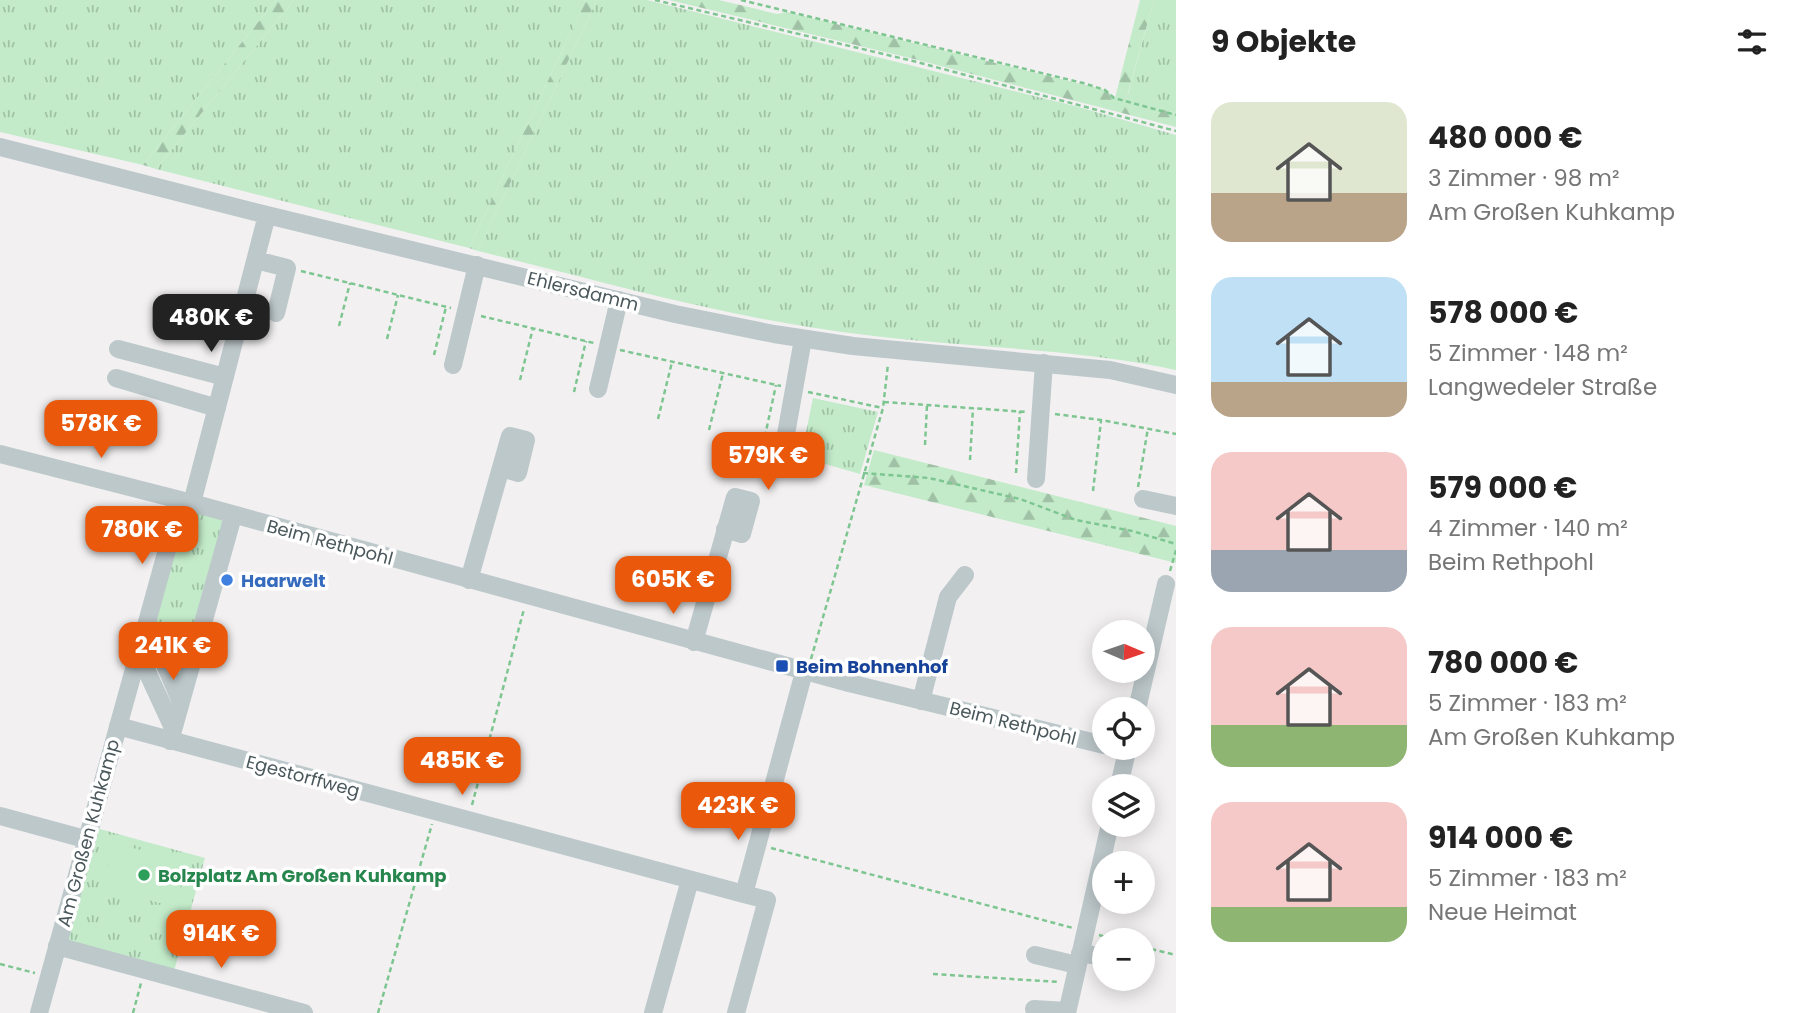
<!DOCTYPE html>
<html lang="de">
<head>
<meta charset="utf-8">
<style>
	body { margin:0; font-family:Poppins,sans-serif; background:#f2f2f2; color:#222; height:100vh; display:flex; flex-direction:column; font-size:26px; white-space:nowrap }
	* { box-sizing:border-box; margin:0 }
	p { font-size:23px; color:#767676 }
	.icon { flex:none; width:38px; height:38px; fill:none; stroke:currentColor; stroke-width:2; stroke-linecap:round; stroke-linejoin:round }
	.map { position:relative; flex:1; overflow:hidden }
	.drawer { display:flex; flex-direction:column; background:#fff; width:630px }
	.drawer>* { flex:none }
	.needle { width:46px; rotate:92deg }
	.fabs { position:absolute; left:1092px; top:620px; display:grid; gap:14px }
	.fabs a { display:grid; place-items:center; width:63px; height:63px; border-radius:50%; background:#fff; box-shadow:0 4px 18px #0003; font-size:35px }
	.price { position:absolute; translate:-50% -60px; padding:0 16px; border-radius:14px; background:#ea580c; color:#fff; font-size:23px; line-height:46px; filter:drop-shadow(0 2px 4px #0008) }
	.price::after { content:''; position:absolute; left:50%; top:42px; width:21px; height:16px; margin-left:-10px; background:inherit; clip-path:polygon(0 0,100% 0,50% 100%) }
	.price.active { background:#222; color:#fff }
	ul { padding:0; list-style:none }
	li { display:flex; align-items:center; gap:21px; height:175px; padding:0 35px }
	li span { display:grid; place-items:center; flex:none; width:196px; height:140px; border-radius:21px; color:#555 }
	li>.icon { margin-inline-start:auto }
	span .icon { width:84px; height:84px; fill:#fffc; stroke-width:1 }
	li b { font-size:30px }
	h2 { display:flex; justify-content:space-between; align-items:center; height:84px; padding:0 35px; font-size:30px }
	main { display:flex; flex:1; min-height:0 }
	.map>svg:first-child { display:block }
	.grass { fill:url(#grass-tufts) }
	.forest { fill:url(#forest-firs) }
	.garden { fill:#c3ebc9 }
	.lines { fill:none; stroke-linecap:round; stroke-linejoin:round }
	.path { stroke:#7ec691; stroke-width:2.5; stroke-dasharray:5 3.5; stroke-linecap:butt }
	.minor { stroke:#bdc8cb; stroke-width:18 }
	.shop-dot { fill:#3f7fe0; stroke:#fff; stroke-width:2.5 }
	.transit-dot { fill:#1a4fb4; stroke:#fff; stroke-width:2.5 }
	.leisure-dot { fill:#2e9e5b; stroke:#fff; stroke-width:2.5 }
	.labels { text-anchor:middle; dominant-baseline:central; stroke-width:7; stroke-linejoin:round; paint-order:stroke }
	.street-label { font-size:18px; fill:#4a585c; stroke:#fff }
	.shop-label { font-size:18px; font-weight:bold; fill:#366cbe; stroke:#fff; text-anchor:start }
	.transit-label { font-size:18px; font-weight:bold; fill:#164399; stroke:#fff; text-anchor:start }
	.leisure-label { font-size:18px; font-weight:bold; fill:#27864d; stroke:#fff; text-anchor:start }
</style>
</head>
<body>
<main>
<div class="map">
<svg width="1176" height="1013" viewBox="0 0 1176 1013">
	<defs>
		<pattern id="grass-tufts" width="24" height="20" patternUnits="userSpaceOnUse" patternTransform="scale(1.75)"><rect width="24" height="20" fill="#c3ebc9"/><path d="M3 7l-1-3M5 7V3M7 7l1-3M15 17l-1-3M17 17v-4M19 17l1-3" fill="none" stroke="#a0c1a6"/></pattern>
		<pattern id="forest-firs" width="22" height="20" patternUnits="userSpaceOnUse" patternTransform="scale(1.75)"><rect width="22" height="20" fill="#c3ebc9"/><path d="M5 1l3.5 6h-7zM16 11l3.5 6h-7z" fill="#a0c1a6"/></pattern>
	</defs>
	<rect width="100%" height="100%" fill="#f2f0f1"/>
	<path class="grass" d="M0 0H276L143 165 0 132Z
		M294 0H586L469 248 156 169Z
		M597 0H647L1075 106 1176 135V370C1074 348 969 348 866 335 734 320 606 282 478 251Z
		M1154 0H1176V113L1126 101Z
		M813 398 878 412 860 474 801 457Z
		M193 512 222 520 224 528 180 685 153 623 174 542Z
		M96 828 205 858 174 971 65 941Z"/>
	<path class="forest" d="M276 0H294L156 169 143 165Z
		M586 0H597L478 251 469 248Z
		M669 0H719L777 14 787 12 1106 90 1115 98 1140 0H1154L1126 100 1176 113V127L910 58Z
		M874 450 1176 526V563L864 485Z"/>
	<path class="garden" d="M114 843 187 862 175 907 102 888Z"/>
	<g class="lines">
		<path class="path" d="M655 0 913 61 1176 131
			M741 0 1083 83 1105 90 1114 98 1176 115
			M301 271 451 308
			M481 316 594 343
			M339 326 350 283
			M387 339 398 295
			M620 350 781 386
			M434 355 446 307
			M520 380 533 328
			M574 392 586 341
			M808 392 883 408
			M884 402 1027 412
			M1055 414 1101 420 1176 434
			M658 419 672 362
			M709 430 723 373
			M763 445 776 385
			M925 445 927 405
			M970 460 973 408
			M863 473 929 478 1020 499 1076 520 1132 531 1176 544
			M1016 473 1020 411
			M1138 487 1148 428
			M1093 491 1101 421
			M1170 571 1176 550
			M811 659 883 408 888 364
			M472 805 524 609
			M771 848 1073 928
			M1099 935 1117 940
			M1143 947 1176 955
			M0 964 35 973
			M933 974 1059 982
			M133 1013 141 983
			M378 1013 432 824"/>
		<path class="minor" d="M0 147 267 215 675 314 774 334 853 346 1110 370 1176 385
			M256 260 287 268 276 313
			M118 349 225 377
			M453 365 477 265
			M116 378 217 408
			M598 389 619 300
			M783 451 803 339
			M0 454 192 503 849 683 1104 745
			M1036 479 1044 363
			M1143 499 1176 506
			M469 580 510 436 526 440 518 473 502 468
			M147 623 181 702
			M694 642 735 497 751 501 742 534 725 529
			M138 652 173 728
			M921 701 948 597 965 575
			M1137 709 1166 584
			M118 726 744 894
			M170 741 233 516
			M1119 786 1128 747
			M0 816 85 839
			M57 946 304 1013
			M1080 953 1104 957
			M1035 955 1077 965
			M1143 963 1144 964
			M1034 1009 1067 1011
			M39 1013 173 528 192 503 267 215
			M653 1013 690 880
			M736 1013 767 900 744 894 804 672
			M1067 1013 1110 824"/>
	</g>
	<circle class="shop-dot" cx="227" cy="580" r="7"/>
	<rect class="transit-dot" x="775" y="659" width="14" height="14" rx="3.5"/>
	<circle class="leisure-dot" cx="144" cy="875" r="7"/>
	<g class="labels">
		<g class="street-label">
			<text transform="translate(583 291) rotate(14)">Ehlersdamm</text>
			<text transform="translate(330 542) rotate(15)">Beim Rethpohl</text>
			<text transform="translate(1013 723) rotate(14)">Beim Rethpohl</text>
			<text transform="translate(303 776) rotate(15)">Egestorffweg</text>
			<text transform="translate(88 833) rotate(-75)">Am Großen Kuhkamp</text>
		</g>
		<g class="shop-label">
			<text x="241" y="580">Haarwelt</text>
		</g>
		<g class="transit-label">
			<text x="796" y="666">Beim Bohnenhof</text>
		</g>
		<g class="leisure-label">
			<text x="158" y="875">Bolzplatz Am Großen Kuhkamp</text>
		</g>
	</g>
</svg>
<div class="fabs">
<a><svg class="needle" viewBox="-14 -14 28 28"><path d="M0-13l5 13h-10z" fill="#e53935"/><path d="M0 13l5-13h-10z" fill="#767676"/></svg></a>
<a><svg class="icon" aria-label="locate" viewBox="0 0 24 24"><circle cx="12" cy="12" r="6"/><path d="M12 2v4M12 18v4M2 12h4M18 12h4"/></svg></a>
<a><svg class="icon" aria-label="layers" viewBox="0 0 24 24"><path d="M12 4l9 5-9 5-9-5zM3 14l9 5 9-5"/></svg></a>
<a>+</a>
<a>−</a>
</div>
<b class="price active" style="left:211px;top:354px">480K €</b>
<b class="price" style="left:101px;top:460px">578K €</b>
<b class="price" style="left:768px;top:492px">579K €</b>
<b class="price" style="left:142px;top:566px">780K €</b>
<b class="price" style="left:673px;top:616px">605K €</b>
<b class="price" style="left:173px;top:682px">241K €</b>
<b class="price" style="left:462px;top:797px">485K €</b>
<b class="price" style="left:738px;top:842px">423K €</b>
<b class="price" style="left:221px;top:970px">914K €</b>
</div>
<section class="drawer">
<h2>9 Objekte<svg class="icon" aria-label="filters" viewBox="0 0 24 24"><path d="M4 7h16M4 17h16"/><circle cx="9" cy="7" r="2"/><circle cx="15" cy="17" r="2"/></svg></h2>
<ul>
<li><span style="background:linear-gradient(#dfe7d0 65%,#b9a48a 0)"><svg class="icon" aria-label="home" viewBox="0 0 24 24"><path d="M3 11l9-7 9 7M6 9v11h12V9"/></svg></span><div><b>480 000 €</b><p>3 Zimmer · 98 m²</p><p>Am Großen Kuhkamp</p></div></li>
<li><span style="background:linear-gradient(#bfe0f5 75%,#b9a48a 0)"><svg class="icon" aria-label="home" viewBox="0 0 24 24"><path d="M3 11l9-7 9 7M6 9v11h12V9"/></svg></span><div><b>578 000 €</b><p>5 Zimmer · 148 m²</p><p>Langwedeler Straße</p></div></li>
<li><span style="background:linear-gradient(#f6c9c9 70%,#9aa5b1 0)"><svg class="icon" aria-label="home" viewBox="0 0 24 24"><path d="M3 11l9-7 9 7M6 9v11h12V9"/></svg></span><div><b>579 000 €</b><p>4 Zimmer · 140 m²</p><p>Beim Rethpohl</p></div></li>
<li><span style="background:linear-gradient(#f6c9c9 70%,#8fb573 0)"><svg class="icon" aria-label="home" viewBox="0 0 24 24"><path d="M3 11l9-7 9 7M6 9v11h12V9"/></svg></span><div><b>780 000 €</b><p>5 Zimmer · 183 m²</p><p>Am Großen Kuhkamp</p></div></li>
<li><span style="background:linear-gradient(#f6c9c9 75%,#8fb573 0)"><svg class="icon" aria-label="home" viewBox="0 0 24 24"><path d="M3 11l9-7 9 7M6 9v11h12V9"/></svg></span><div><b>914 000 €</b><p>5 Zimmer · 183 m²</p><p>Neue Heimat</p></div></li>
</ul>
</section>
</main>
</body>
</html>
